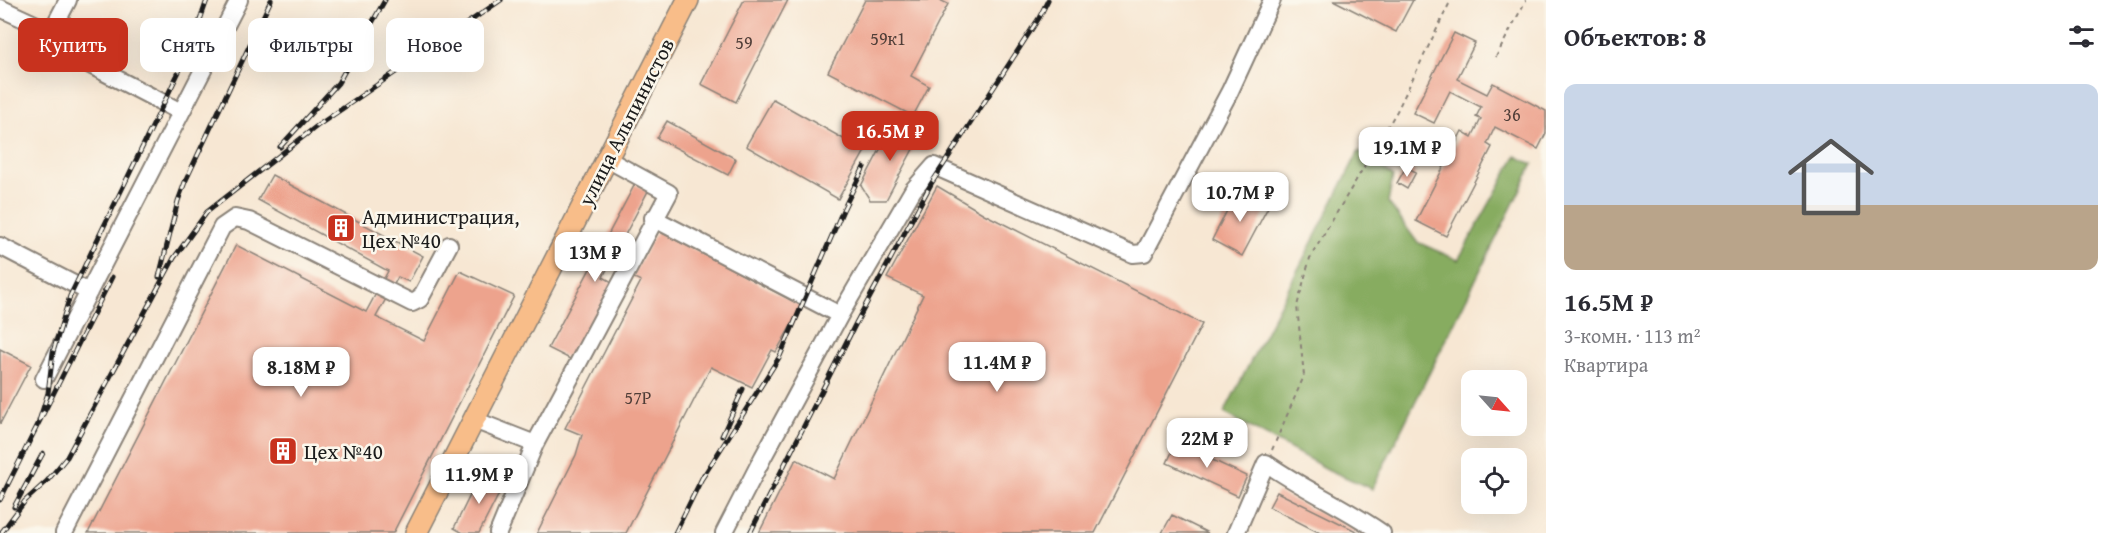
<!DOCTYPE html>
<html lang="ru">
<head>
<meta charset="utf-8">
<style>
	body { margin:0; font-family:"Gentium Book Plus",serif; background:#f2f2f3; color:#2b2b33; height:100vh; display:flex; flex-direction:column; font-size:22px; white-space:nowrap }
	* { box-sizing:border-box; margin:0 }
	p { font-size:20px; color:#7c7c81 }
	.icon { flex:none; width:33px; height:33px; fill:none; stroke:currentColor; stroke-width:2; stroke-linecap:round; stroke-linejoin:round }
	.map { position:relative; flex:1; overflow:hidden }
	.sheet { display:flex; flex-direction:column; background:#fff; width:570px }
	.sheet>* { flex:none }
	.hud { position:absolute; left:18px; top:18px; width:570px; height:54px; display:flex; gap:12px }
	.needle { width:39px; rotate:117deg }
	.tools { position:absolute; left:1461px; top:370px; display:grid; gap:12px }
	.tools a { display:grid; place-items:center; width:66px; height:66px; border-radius:12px; background:#fff; box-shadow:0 6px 24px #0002; font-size:30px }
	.price { position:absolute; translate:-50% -51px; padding:0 14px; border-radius:12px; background:#fff; color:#222; font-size:20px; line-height:39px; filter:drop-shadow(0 2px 3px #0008) }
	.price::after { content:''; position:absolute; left:50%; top:36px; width:18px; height:14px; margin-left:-9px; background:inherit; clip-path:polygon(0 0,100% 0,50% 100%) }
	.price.current { background:#c8321e; color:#fff }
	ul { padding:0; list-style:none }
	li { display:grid; align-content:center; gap:12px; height:318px; padding:0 18px }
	li span { display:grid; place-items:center; height:186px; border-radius:12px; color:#555 }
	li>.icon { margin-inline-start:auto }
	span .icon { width:108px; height:108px; fill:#fffc; stroke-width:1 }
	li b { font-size:26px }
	h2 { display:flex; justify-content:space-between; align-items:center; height:72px; padding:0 18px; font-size:26px }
	.pill { padding:0 21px; border-radius:12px; background:#fff; box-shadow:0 6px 24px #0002; font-size:21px; line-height:54px }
	.pill.current { background:#c8321e; color:#fff }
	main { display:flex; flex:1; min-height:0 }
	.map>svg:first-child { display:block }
	.forest { fill:#87ac61; stroke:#52643e; stroke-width:1.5 }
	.building { fill:#eda38d }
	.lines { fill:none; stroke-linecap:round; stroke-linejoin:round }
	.minor-casing { stroke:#8a8278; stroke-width:20 }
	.major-casing { stroke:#8a8278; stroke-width:24 }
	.path { stroke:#8a8278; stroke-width:2; stroke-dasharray:4.5 4.5; stroke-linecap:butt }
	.minor { stroke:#fff; stroke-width:16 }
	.major { stroke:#f8bd89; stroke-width:21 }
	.rail-casing { stroke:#1c1c1c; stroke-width:5 }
	.rail { stroke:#fbf7ec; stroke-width:3; stroke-dasharray:9; stroke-linecap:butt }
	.labels { text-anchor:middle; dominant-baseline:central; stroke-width:5; stroke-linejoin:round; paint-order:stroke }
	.number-label { font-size:18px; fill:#503e38 }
	.street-label { font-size:21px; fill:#1c1c1c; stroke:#fbf7ec }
	.poi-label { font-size:21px; fill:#1c1c1c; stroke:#fbf7ec; text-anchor:start }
</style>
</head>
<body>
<main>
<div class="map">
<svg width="1546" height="533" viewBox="0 0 1546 533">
	<rect width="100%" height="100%" fill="#fbf7ec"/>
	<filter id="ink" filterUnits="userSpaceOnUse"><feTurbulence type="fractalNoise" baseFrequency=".0167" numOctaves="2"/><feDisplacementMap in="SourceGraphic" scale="12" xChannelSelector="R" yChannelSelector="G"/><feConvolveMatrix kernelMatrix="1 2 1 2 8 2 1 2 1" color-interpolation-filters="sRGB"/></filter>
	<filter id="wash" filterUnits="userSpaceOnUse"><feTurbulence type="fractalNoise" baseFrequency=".008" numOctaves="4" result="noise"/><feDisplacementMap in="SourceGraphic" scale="24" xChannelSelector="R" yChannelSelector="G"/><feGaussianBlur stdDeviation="1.35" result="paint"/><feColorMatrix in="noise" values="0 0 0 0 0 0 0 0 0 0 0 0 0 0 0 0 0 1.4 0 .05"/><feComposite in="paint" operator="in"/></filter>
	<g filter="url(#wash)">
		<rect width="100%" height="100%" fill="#f7e7d3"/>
		<path class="forest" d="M1359 151 1393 176 1388 202 1417 242 1458 260 1516 156 1533 164 1372 489 1329 470 1224 413Z"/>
		<g id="blocks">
			<path class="building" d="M744 0H788L736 102 701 84Z
				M865 0H940L948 4 911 76 929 86 913 116 828 72Z
				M1333 0H1413L1396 32Z
				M1454 33 1475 43 1457 79 1487 94 1493 83 1546 111V133L1538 149 1495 127 1487 144 1492 147 1446 236 1416 221 1462 131 1472 137 1481 119 1476 117 1481 107 1450 91 1434 123 1413 113Z
				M773 99 865 151 838 199 746 146Z
				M667 121 736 159 728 175 657 138Z
				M895 121 921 134 886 200H870L861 186Z
				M1406 167 1416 172 1407 189 1397 183Z
				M272 175 423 256 409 282 398 277 376 317 424 341 460 271 514 296 393 533H88L236 245 366 312 388 271 258 200Z
				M635 184 648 191 603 277 614 283 572 360 548 348Z
				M937 186 984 214 1202 324 1095 533H759L796 459 834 479 923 295 887 278Z
				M1237 191 1268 207 1242 256 1212 240Z
				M657 230 802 306 776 352 772 350 752 387 711 367 626 533H537L576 455 582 435 565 428 641 281 632 277Z
				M0 349 31 365 0 424Z
				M1176 443 1247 476 1238 496 1167 463Z
				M481 473 504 484 479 533H463L454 528Z
				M1277 492 1360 533H1320L1269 507Z
				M1172 515 1208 533H1162Z"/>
		</g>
	</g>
	<g filter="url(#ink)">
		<use href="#blocks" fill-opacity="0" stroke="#8a8278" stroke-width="1.5"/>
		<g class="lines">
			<g class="minor-casing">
				<path id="minor" d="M68 0 46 42 181 112
					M0 8 52 32
					M653 218 840 315 913 190 934 166 1133 254 1144 253 1230 91 1272 0
					M0 246 89 292
					M44 379 239 0
					M474 420 535 444 669 193 607 159
					M64 533 222 227 235 218 249 221 412 303 420 299 449 245
					M498 533 535 444
					M724 533 763 457 840 315
					M1236 533 1266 463C1303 489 1345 507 1382 533"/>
			</g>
			<g class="major-casing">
				<path id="major" d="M416 533 688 0"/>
			</g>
			<path class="path" d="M1496 57 1526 0
				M1272 450 1304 376 1297 306 1310 258 1397 111 1451 0"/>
			<use href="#minor" class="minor"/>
			<use href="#major" class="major"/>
			<g class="rail-casing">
				<path id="rail" d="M280 147 338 83 385 0
					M159 277 178 201 185 182 271 0
					M39 421 48 393 53 352 70 296 190 49 207 0
					M722 436 743 389
					M701 480 780 356 843 210 864 167
					M0 500 112 277
					M14 507 43 453
					M1 533 25 501 47 481 67 457 174 258 207 212 317 126 501 0
					M675 533 704 474
					M750 533 856 323 931 184 1039 18 1048 0"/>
			</g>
			<use href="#rail" class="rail"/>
		</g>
	</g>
	<defs>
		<g id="building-square" transform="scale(1.5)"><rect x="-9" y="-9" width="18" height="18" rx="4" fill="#c8321e" stroke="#fbf7ec"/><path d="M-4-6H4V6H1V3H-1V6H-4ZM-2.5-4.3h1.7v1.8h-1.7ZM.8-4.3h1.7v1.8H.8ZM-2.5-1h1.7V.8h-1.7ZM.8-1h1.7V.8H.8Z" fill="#fff"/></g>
	</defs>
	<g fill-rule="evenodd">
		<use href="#building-square" x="341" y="228"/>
		<use href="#building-square" x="283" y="451"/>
	</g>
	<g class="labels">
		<g class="number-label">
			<text x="888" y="38">59к1</text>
			<text x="744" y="42">59</text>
			<text x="1512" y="114">36</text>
			<text x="638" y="397">57Р</text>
		</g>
		<g class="street-label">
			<text transform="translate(626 122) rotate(-63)">улица Альпинистов</text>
		</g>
		<g class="poi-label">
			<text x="362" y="216">Администрация,<tspan x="362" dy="24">Цех №40</tspan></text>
			<text x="304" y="451">Цех №40</text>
		</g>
	</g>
</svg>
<div class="tools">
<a><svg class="needle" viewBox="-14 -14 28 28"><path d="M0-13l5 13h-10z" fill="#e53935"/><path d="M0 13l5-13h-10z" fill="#7c7c81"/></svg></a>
<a><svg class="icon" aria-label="locate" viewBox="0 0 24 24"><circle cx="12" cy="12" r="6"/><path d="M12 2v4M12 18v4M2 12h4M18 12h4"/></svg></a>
</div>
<b class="price current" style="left:890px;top:162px">16.5M ₽</b>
<b class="price" style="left:1407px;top:178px">19.1M ₽</b>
<b class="price" style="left:1240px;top:223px">10.7M ₽</b>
<b class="price" style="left:595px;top:283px">13M ₽</b>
<b class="price" style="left:997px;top:393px">11.4M ₽</b>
<b class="price" style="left:301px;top:398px">8.18M ₽</b>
<b class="price" style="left:1207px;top:469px">22M ₽</b>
<b class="price" style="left:479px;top:505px">11.9M ₽</b>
<div class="hud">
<a class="pill current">Купить</a>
<a class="pill">Снять</a>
<a class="pill">Фильтры</a>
<a class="pill">Новое</a>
</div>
</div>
<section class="sheet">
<h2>Объектов: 8<svg class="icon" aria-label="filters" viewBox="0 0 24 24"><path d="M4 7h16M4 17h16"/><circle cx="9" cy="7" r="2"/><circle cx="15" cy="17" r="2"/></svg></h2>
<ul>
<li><span style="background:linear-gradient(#c9d6e8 65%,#b9a48a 0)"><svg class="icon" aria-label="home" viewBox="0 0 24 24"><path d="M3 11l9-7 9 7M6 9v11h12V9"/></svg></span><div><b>16.5M ₽</b><p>3-комн. · 113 m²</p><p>Квартира</p></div></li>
</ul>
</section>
</main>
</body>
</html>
